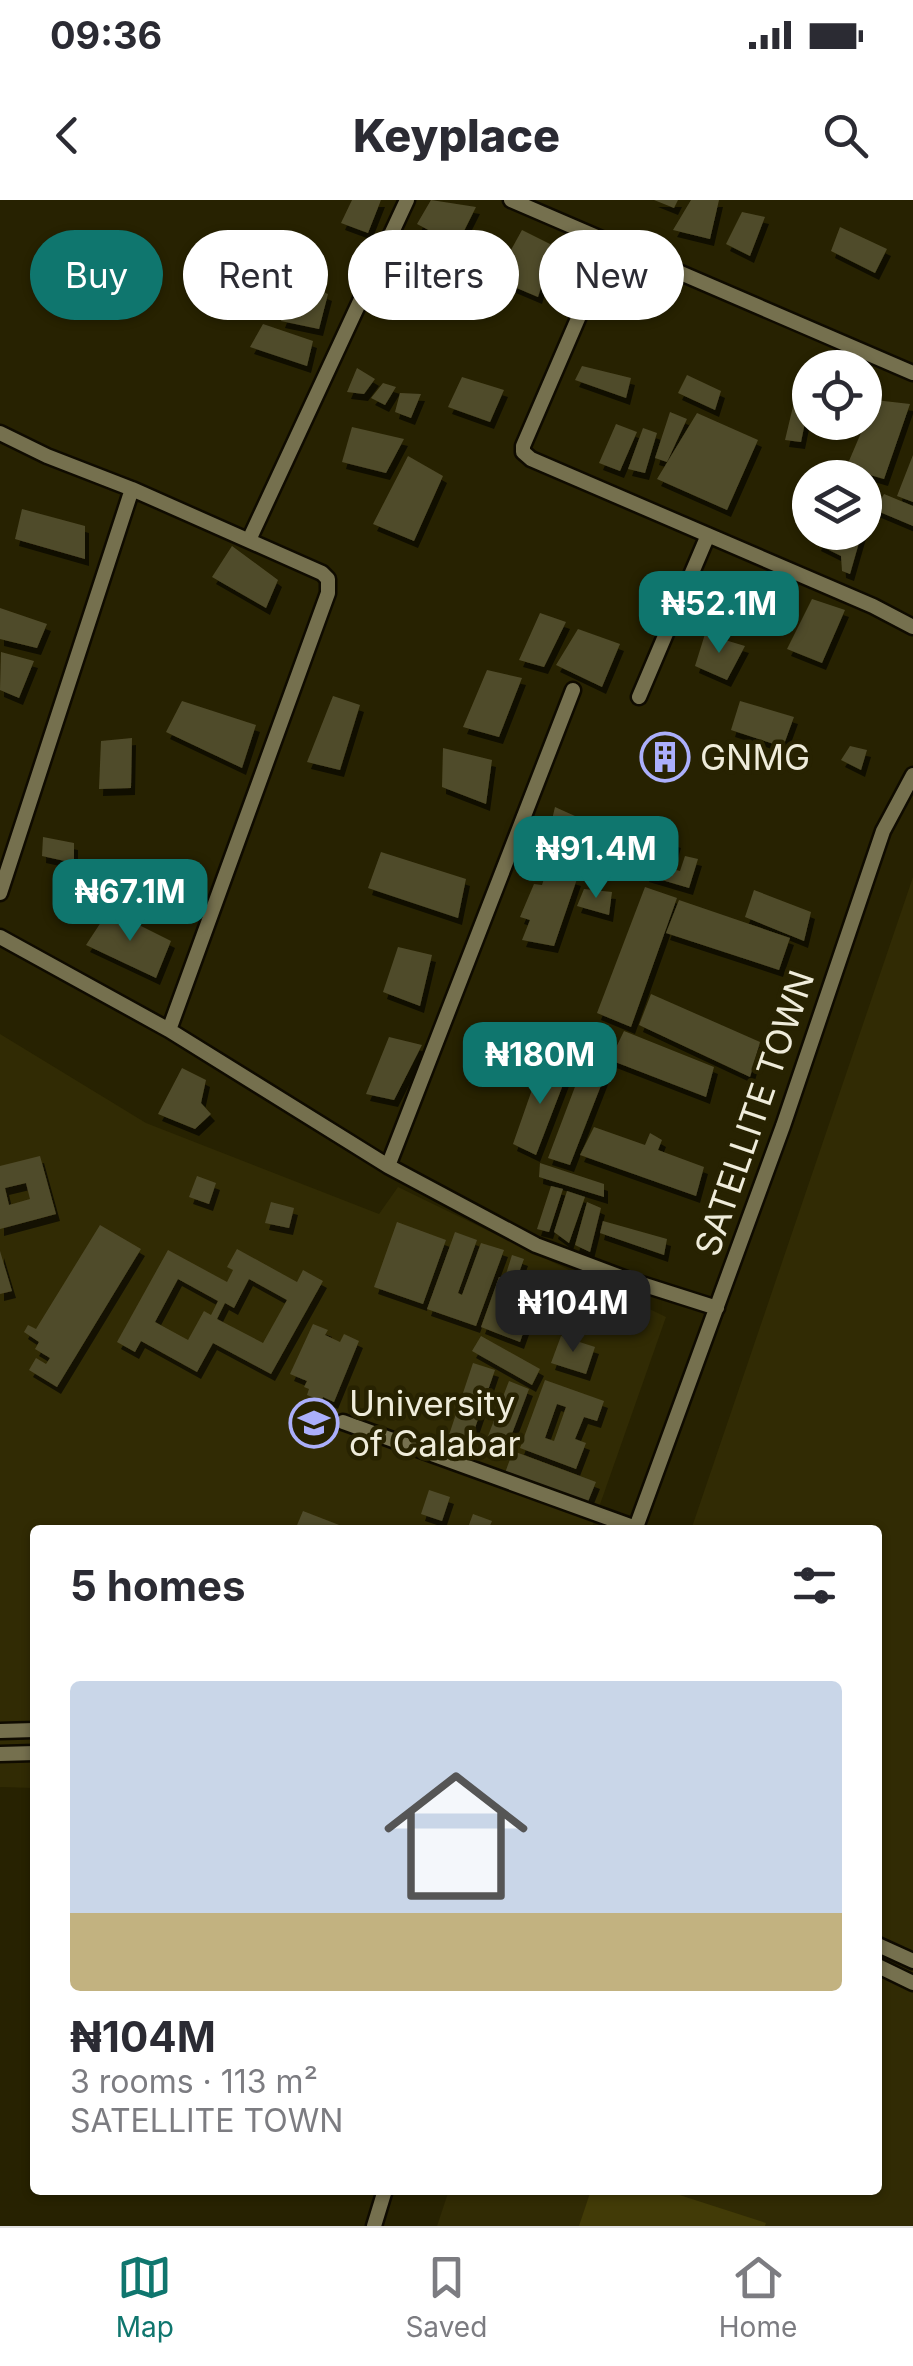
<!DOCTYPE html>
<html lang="en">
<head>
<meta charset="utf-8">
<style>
	body { margin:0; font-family:Inter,sans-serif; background:#f2f2f3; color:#2b2b33; height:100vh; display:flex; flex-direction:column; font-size:38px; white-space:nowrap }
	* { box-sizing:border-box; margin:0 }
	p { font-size:32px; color:#7c7c81 }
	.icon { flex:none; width:55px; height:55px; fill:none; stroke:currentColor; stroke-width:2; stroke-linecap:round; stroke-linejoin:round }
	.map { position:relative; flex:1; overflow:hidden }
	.drawer { position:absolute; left:30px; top:1325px; width:852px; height:670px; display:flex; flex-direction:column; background:#fff; border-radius:10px; box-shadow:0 2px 8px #0004 }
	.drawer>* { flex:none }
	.hud { position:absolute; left:30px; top:30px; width:855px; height:90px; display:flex; gap:20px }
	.buttons { position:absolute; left:792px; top:150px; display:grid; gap:20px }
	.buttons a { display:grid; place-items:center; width:90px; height:90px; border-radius:50%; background:#fff; box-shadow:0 2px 8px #0004; font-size:50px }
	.price { position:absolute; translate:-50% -85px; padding:0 22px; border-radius:20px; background:#0f766e; color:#fff; font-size:32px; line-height:65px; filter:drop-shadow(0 2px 5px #0008) }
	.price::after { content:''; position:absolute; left:50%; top:60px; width:30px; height:22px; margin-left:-15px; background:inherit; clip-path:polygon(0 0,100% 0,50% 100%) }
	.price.active { background:#222; color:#fff }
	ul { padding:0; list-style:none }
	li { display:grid; align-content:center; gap:20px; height:530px; padding:0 40px }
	li span { display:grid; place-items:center; height:310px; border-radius:10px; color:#555 }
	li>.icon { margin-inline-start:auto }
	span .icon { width:180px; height:180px; fill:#fffc; stroke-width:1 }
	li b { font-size:42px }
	h2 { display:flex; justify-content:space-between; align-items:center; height:120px; padding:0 40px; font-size:42px }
	.chip { padding:0 35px; border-radius:45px; background:#fff; box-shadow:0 2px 8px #0004; font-size:35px; line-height:90px }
	.chip.active { background:#0f766e; color:#fff }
	.status { display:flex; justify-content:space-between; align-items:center; height:70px; padding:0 50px; background:#fff; direction:ltr }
	.status svg { height:28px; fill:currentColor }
	header { display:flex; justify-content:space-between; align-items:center; height:130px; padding:0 40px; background:#fff; font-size:45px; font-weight:800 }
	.tabs { display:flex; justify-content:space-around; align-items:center; height:140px; border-top:2px solid #e1e1e2; background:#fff; font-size:28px; color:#7c7c81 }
	.tabs a { display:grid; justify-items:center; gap:5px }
	.tabs .active { color:#0f766e }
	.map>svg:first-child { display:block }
	.built { fill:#312b04 }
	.green { fill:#423b07 }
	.building { fill:#504b2a; fill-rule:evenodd; filter:url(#shadow) }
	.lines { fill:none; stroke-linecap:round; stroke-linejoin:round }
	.street-casing { stroke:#0f0b00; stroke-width:19 }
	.street { stroke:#75704e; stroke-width:14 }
	.labels { text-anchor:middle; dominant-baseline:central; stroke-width:9; stroke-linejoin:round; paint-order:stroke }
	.poi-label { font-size:35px; fill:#efecda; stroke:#272201; text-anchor:start }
	.street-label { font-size:35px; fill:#efecda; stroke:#272201 }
</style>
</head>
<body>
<div class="status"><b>09:36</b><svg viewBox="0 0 49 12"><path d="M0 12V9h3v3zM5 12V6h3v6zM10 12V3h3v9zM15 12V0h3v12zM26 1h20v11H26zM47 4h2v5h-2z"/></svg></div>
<header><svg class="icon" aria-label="back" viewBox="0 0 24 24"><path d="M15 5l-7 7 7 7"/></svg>Keyplace<svg class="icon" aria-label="search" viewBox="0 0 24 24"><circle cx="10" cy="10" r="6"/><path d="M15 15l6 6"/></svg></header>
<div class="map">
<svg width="913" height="2026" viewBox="0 0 913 2026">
	<defs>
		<filter id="shadow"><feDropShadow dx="4" dy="7" stdDeviation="0" flood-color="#0009"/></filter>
	</defs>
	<rect width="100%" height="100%" fill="#272201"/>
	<path class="built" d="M913 677V2026H437L449 1990H878V1330H691Z
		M0 834 146 923 379 1014 398 987 666 1117 591 1330H35V1588L0 1587Z"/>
	<path class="green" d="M591 1990H664L766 2023 765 2026H579Z"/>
	<path class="building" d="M352 0H381L368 33 341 23Z
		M431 0 476 7 457 45 417 24Z
		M654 0H678L674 8Z
		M691 0H719L710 39 673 30Z
		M742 12 765 17 750 56 726 44Z
		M840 27 887 49 875 73 831 51Z
		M522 30 554 46 538 97 495 79Z
		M410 39 449 52 444 74 403 62Z
		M296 81 328 94 319 129 281 121Z
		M263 124 313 141 307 166 250 147Z
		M582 166 631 178 626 198 575 180Z
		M357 168 375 179 364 194 347 192Z
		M687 175 721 191 715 210 678 193Z
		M462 177 504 190 490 222 448 207Z
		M383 183 396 187 385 205 371 198Z
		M400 193 421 194 411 218 395 212Z
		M796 194 810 198 801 242 785 240Z
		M875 200 910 204 884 279 846 268Z
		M670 212 687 219 667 262 655 258Z
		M697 213 758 240 727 310 657 279Z
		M616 224 637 232 620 271 599 263Z
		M352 227 404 239 386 273 342 262Z
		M643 228 657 233 645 273 628 269Z
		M913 255V302L897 296Z
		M408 256 443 276 414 341 373 324Z
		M884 294 913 306V326L875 310Z
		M22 309 85 326V359L15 339Z
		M822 332H862L850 374 842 371 841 356 817 344Z
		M232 346 278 380 266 408 212 377Z
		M812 399 845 410 822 463 787 449Z
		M0 408 47 424 37 448 0 439Z
		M540 413 566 422 544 467 519 460Z
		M578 429 620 444 602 487 556 465Z
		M705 434 745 446 727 480 695 466Z
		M1 452 34 461 19 498 0 490Z
		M487 470 522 478 499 537 463 527Z
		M333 496 360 505 340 570 307 562Z
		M182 501 256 525 242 568 166 532Z
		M740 501 794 517 783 547 731 530Z
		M132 538 131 588 99 589 101 541Z
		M660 543 680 548 670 569 651 567Z
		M850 546 867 550 861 570 841 560Z
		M443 548 492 560 486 604 442 587Z
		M555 607 586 621 576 672 542 662Z
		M657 635 677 641 669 668 680 671 685 656 698 659 689 688 645 675Z
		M43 637 74 643V663L42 656Z
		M381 652 466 679 458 718 368 688Z
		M547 670 577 679 554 746 522 740 530 720 520 717 534 684 542 685Z
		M645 687 677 698 631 827 597 813Z
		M584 689 612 692 609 715 577 706Z
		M754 690 811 712 804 741 745 717Z
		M679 700 790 738 779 770 666 733Z
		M109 710 171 741 156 778 86 745Z
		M398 747 432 755 420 806 383 792Z
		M651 794 760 842 750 877 639 825Z
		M624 831 714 867 706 897 610 860Z
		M389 837 422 845 394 900 366 894Z
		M542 861 569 869 536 955 513 944Z
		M584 863 607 870 570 965 548 958Z
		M182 868 206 880 201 903 211 914 195 929 158 914Z
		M594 927 645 945 650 933 662 940 658 950 704 967 696 996 580 955Z
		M40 956 56 1014 0 1029V966ZM26 983 30 999 9 1005 5 988Z
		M540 963 604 984V997L539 977Z
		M197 976 216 983 209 1004 189 997Z
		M551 986 563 989 549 1032 537 1029Z
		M567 991 585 997 569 1043 554 1032Z
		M271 1002 294 1008 289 1028 265 1023Z
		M587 1002 601 1008 590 1052 575 1045Z
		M603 1021 667 1039 664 1055 600 1033Z
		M397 1022 446 1040 423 1104 374 1087Z
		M100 1025 141 1049 57 1187 29 1170 36 1158 46 1164 50 1158 35 1149 39 1142 24 1132 28 1125 36 1129Z
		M455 1032 477 1040 458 1093 462 1095 481 1043 504 1050 476 1126 427 1109Z
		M237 1049 297 1082 303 1070 323 1081 271 1174 213 1143 197 1172 141 1141 135 1152 117 1142 168 1050 227 1082 233 1070 227 1067ZM178 1079 218 1101 211 1115 204 1111 188 1140 155 1122ZM249 1079 287 1100 263 1143 217 1119 225 1103 234 1108Z
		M0 1051 12 1091 0 1094Z
		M512 1055 524 1059 517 1078 506 1074Z
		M499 1077 518 1084 520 1079 540 1086 520 1142 481 1127Z
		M313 1124 328 1130 325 1135 340 1142 344 1134 359 1141 334 1202 323 1197 322 1201 307 1195 309 1189 304 1187 307 1181 290 1174Z
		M481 1136 540 1169 532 1185 472 1151Z
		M561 1136 595 1147 586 1174 551 1163Z
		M473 1163 495 1170 466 1254 445 1247Z
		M545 1180 604 1201 597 1221 584 1217 575 1239 586 1243 576 1269 520 1248ZM557 1204 566 1207 554 1241 545 1238Z
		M509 1181 529 1189 505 1252 485 1244Z
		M513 1251 596 1282 587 1304 505 1273Z
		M429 1290 450 1297 442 1321 421 1314Z
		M303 1311 352 1330H295Z
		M473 1314 492 1321 488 1330H467Z"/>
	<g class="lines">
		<g class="street-casing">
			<path id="street" d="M511 0 913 173
				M611 42 523 246V252L531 259 873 406 913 427
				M0 233 47 256 132 289 322 373 328 379V393L169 830
				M249 340 407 0
				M639 497 708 335
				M0 693 132 289
				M0 737 169 830 388 966 536 1045 629 1080 717 1108
				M388 966 573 490
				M343 1222 636 1328
				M635 1330 783 926 883 631 913 575
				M0 1531 35 1530
				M0 1554 35 1553
				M878 1745 913 1761
				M878 1766 913 1783
				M374 2026 385 1990"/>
		</g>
		<use href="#street" class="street"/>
	</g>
	<defs>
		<g id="building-ring" transform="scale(2.5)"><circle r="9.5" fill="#272201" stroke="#abaffb" stroke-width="1.5"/><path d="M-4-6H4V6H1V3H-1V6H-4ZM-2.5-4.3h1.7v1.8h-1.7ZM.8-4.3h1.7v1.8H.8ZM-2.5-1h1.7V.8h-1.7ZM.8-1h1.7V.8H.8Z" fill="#abaffb"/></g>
		<g id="university-ring" transform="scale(2.5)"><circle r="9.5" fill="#272201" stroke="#abaffb" stroke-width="1.5"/><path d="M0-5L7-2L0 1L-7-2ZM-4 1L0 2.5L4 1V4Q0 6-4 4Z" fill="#abaffb"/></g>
	</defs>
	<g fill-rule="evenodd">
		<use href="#building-ring" x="665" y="557"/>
		<use href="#university-ring" x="314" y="1223"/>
	</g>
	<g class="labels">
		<g class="poi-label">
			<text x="700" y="557">GNMG</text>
			<text x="349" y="1203">University<tspan x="349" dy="40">of Calabar</tspan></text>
		</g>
		<g class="street-label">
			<text transform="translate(754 913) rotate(-71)">SATELLITE TOWN</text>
		</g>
	</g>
</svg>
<div class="buttons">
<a><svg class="icon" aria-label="locate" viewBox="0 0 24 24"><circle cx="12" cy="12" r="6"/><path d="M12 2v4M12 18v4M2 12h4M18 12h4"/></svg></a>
<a><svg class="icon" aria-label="layers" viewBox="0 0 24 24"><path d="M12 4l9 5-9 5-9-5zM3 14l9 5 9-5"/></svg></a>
</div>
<b class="price" style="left:719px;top:456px">₦52.1M</b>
<b class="price" style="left:596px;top:701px">₦91.4M</b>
<b class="price" style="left:130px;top:744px">₦67.1M</b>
<b class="price" style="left:540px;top:907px">₦180M</b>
<b class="price active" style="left:573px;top:1155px">₦104M</b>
<div class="hud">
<a class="chip active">Buy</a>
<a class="chip">Rent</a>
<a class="chip">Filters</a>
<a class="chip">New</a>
</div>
<section class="drawer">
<h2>5 homes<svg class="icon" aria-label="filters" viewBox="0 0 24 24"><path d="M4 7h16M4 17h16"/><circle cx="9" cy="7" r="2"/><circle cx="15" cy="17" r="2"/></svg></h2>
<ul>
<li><span style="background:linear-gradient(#c9d6e8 75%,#c2b280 0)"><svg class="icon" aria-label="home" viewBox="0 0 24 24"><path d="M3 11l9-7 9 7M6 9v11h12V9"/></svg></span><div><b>₦104M</b><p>3 rooms · 113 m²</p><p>SATELLITE TOWN</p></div></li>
</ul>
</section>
</div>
<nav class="tabs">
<a class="active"><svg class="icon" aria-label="map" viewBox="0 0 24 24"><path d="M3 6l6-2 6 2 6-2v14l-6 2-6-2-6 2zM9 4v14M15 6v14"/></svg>Map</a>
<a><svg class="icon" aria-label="saved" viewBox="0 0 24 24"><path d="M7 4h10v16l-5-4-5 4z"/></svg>Saved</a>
<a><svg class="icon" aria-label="home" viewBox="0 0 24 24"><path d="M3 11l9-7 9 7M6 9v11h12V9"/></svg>Home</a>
</nav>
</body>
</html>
